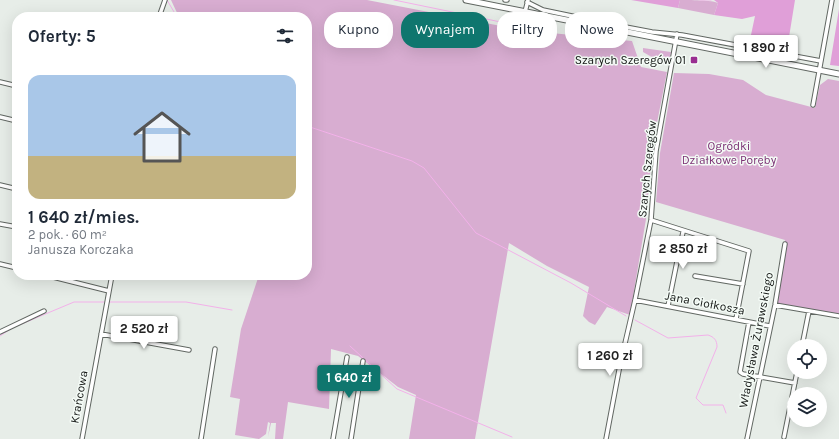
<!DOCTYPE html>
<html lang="pl">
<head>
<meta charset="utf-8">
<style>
	body { margin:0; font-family:Karla,sans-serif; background:#f2f2f3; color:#1f2937; height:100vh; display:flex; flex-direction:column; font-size:15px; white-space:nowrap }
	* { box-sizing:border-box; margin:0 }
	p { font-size:13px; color:#747a83 }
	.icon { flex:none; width:22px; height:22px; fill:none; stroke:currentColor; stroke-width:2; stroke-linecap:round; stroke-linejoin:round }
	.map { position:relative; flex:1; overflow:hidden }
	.details { position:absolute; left:12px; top:12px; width:300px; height:268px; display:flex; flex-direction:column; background:#fff; border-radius:16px; box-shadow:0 4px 16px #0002 }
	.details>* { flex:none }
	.guide { position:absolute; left:324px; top:12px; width:380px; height:36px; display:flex; gap:8px }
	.tools { position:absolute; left:787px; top:339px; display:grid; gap:8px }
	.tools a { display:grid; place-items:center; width:40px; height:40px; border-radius:50%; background:#fff; box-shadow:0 4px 16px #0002; font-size:20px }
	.price { position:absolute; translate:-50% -34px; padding:0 9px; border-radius:4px; background:#fff; color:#222; font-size:13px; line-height:26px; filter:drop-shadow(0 1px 2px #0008) }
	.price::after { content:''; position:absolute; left:50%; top:24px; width:12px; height:9px; margin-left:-6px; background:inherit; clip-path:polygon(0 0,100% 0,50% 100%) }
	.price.selected { background:#0f766e; color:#fff }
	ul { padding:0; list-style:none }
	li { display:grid; align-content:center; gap:8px; height:212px; padding:0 16px }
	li+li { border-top:1px solid #e0e1e3 }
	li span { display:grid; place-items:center; height:124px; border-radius:12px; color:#555 }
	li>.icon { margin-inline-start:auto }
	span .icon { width:72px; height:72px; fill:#fffc; stroke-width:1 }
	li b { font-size:17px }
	h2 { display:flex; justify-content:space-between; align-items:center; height:48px; padding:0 16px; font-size:17px }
	.tag { padding:0 14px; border-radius:16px; background:#fff; box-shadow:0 4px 16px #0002; font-size:14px; line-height:36px }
	.tag.selected { background:#0f766e; color:#fff }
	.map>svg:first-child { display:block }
	.green { fill:#d8add1 }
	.forest { fill:#e09fd8 }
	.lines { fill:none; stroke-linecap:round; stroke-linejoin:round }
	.stream { stroke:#f3b1ea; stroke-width:1 }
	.street-casing { stroke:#616762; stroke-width:5.5 }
	.secondary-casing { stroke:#616762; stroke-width:7 }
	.street { stroke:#fff; stroke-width:3.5 }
	.secondary { stroke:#fff; stroke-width:5 }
	.poi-dot { fill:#992e91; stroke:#f4fbf6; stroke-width:1.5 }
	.labels { text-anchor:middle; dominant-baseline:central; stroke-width:3; stroke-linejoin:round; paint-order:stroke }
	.poi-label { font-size:12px; fill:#141715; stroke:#f4fbf6; text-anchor:end }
	.park-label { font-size:12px; fill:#7b3074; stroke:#f4fbf6 }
	.street-label { font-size:12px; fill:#141715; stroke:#f4fbf6 }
</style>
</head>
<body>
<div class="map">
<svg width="839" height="439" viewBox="0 0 839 439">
	<rect width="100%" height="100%" fill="#e7ede8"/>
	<path class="green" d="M171 0H367L521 30 632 41 641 67 667 72 653 143 646 219 630 315 607 307 595 325 589 322 583 316 589 287 547 266 509 243 475 439H409L416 395 398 387 358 356 331 349 329 409 288 402 283 439H275L276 423H271L268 437 270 423 268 422 266 434 259 439 235 435 240 399 230 397 241 329 259 275H307V17H179Z
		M680 0C689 0 712 0 718 3L714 15 678 8Z
		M643 48 671 52 669 62 664 64 643 52Z
		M674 73 709 74 743 80 766 95 815 108 820 85 828 79 839 81V316L775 305 785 240 656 202 660 153Z"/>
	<path class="forest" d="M631 0H680L678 8Z
		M795 0 785 62 747 54 755 16 742 19 714 15 718 3 714 0Z
		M839 9V66L830 65Z"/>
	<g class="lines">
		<path class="stream" d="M167 0 177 17
			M394 0 525 27
			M700 0H711
			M307 126 412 161 424 168 476 233 571 283 626 316
			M109 302H186L232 310
			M635 320 668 338 708 335C714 337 717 340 717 347L696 398 703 405H723L726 413
			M0 336 12 328 74 302H104
			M350 346 397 389 512 437"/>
		<g class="street-casing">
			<path id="street" d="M505 0H507
				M527 2 543 10 615 25 652 32 682 35 821 61 813 105
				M525 12 528 0
				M159 17 165 0
				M821 61 832 0
				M0 82 17 86
				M0 117 17 121
				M0 185 17 189
				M651 220 749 251 736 319
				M0 224 17 227
				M0 264 17 268
				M45 275 109 291
				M695 276 743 284
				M635 300 770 326
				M775 305 839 316
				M668 306 683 232
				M749 322 740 372 743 374 795 383
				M0 332 44 311
				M101 334 189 350
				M802 346 809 311
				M784 437 797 372
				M82 439 112 275
				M201 439 215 349
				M333 439 347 357
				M351 439 363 361
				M606 439 620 365 635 300 651 220 656 151 677 34
				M747 439 775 305 785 244"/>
		</g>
		<g class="secondary-casing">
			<path id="secondary" d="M466 0 839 74"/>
		</g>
		<use href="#street" class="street"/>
		<use href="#secondary" class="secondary"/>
	</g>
	<rect class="poi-dot" x="690" y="56" width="8" height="8" rx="2"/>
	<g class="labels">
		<g class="poi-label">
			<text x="686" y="60">Szarych Szeregów 01</text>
		</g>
		<g class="park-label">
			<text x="729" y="146">Ogródki<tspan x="729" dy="14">Działkowe Poręby</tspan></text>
		</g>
		<g class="street-label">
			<text transform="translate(647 169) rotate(-84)">Szarych Szeregów</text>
			<text transform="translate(705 303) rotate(11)">Jana Ciołkosza</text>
			<text transform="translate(756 340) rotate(-79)">Władysława Żurawskiego</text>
			<text transform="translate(79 397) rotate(-80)">Krańcowa</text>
		</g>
	</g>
</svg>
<div class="tools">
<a><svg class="icon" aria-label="locate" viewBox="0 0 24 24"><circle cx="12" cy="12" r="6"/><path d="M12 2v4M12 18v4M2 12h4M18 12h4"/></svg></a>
<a><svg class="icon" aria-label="layers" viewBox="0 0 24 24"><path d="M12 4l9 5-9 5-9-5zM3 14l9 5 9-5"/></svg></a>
</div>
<b class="price" style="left:766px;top:69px">1 890 zł</b>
<b class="price" style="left:683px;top:270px">2 850 zł</b>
<b class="price" style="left:144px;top:350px">2 520 zł</b>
<b class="price" style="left:610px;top:377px">1 260 zł</b>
<b class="price selected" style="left:349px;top:399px">1 640 zł</b>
<div class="guide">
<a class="tag">Kupno</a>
<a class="tag selected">Wynajem</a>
<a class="tag">Filtry</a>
<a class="tag">Nowe</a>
</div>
<section class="details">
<h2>Oferty: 5<svg class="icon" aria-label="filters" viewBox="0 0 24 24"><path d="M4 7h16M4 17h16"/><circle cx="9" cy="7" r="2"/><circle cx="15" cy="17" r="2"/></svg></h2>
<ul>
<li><span style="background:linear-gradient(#a9c7e8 65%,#c2b280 0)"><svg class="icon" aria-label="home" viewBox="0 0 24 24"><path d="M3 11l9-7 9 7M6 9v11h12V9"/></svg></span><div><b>1 640 zł/mies.</b><p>2 pok. · 60 m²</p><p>Janusza Korczaka</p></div></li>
</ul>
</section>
</div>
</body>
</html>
